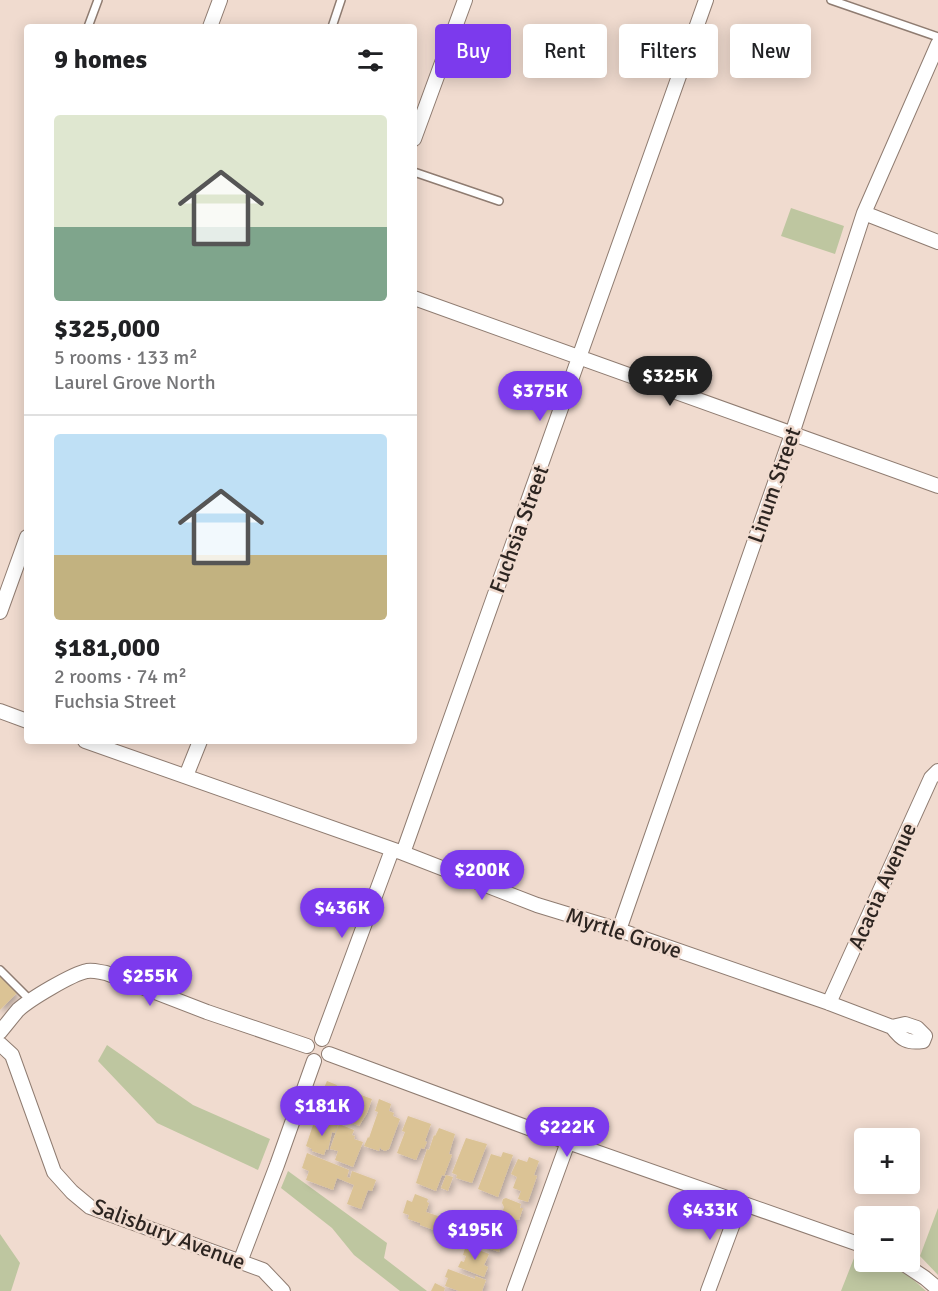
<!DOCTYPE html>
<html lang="en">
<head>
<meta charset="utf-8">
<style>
	body { margin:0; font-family:Signika,sans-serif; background:#f6f6f6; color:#202124; height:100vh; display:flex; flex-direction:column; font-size:22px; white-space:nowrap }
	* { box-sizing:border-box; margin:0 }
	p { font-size:20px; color:#757577 }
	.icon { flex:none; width:33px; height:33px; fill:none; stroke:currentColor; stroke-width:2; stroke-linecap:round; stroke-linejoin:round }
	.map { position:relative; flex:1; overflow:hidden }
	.details { position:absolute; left:24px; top:24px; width:393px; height:720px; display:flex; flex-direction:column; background:#fff; border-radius:6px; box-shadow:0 3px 15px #0003 }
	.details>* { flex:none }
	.hud { position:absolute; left:435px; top:24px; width:412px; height:54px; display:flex; gap:12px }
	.controls { position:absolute; left:854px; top:1128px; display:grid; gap:12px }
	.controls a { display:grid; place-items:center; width:66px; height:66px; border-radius:6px; background:#fff; box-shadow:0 3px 15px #0003; font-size:30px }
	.price { position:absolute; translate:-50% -51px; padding:0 14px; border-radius:21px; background:#7c3aed; color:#fff; font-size:20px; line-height:39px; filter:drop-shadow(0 2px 3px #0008) }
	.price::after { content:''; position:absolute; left:50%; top:36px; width:18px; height:14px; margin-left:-9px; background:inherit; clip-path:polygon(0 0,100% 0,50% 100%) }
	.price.selected { background:#222; color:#fff }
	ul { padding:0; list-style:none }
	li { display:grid; align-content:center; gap:12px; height:318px; padding:0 30px }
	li+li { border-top:2px solid #e0e0e0 }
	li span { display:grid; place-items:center; height:186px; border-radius:6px; color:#555 }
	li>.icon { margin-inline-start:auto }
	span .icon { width:108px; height:108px; fill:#fffc; stroke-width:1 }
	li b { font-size:26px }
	h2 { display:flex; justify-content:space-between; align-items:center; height:72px; padding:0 30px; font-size:26px }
	.tag { padding:0 21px; border-radius:6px; background:#fff; box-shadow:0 3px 15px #0003; font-size:21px; line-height:54px }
	.tag.selected { background:#7c3aed; color:#fff }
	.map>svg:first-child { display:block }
	.green { fill:#bec6a0 }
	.building { fill:#dbc395; filter:url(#shadow) }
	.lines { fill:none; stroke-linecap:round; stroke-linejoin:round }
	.service-casing { stroke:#8f7c71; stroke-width:10 }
	.minor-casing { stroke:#8f7c71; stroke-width:16 }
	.service { stroke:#fff; stroke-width:7 }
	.minor { stroke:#fff; stroke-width:14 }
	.labels { text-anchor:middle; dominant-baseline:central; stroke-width:5; stroke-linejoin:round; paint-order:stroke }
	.street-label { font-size:22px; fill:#2d2521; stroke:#f0dbcf }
</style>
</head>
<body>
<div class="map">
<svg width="938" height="1291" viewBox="0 0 938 1291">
	<defs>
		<filter id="shadow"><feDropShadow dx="2.5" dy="4" stdDeviation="3" flood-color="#0004"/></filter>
	</defs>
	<rect width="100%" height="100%" fill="#f0dbcf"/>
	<path class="green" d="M791 208 844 226 835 254 781 236Z
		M107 1045 193 1105 270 1139 258 1170 157 1123 98 1061Z
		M288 1171 387 1243 384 1258 427 1291H400L354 1255 332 1228 281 1188Z
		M938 1208V1275L920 1256Z
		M0 1234 20 1263 11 1291H0Z
		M856 1253 864 1257V1262H877L907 1274 926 1291H841Z"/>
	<path class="building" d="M0 974 17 993 0 1010Z
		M327 1081 337 1085 335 1090 338 1091V1090L348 1093 341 1113 335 1111 333 1116 314 1110Z
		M350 1091 372 1099 367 1113 359 1126 350 1122 351 1118 343 1115Z
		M379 1099 391 1104 389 1111 394 1113 393 1116 400 1119 389 1149 385 1151 381 1149 380 1147 379 1151 364 1146 368 1137 369 1138 378 1112 375 1111Z
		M408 1116 431 1124 425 1141 427 1142 424 1149 421 1148 416 1160 397 1153 405 1132 402 1131Z
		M328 1118 339 1122 335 1133 332 1132 328 1150 326 1149 324 1155 312 1151V1149L306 1146 313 1125 323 1129Z
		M339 1124 354 1130 352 1135 355 1136 354 1139 363 1142 353 1167 335 1160 338 1151 330 1149Z
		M439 1128 455 1134 449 1154 452 1155 444 1176 442 1175 436 1191 416 1183 427 1149 429 1150 434 1135 435 1136Z
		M466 1138 487 1144 472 1183 456 1178 457 1175 452 1173Z
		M503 1152 513 1155 498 1197 478 1189 491 1154 501 1157Z
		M307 1153 349 1170 347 1177 350 1178 352 1171 376 1180 372 1191 368 1190 361 1209 347 1204 354 1185 337 1178 333 1190 306 1180 309 1171 302 1168Z
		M529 1157 539 1161 534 1175 537 1176 528 1202 518 1199 521 1191 513 1188 517 1177 511 1174 518 1159 527 1162Z
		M446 1175 453 1177 448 1191 441 1188Z
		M415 1194 428 1199 427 1202 429 1203 426 1212 441 1217 442 1213 446 1214 447 1212 458 1216V1215L461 1216 460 1217 469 1220 467 1227 476 1231 478 1227 484 1229 485 1227 501 1234 502 1232 505 1233 499 1252 485 1247 487 1241 476 1237 474 1245 453 1236 455 1230 440 1224 437 1231 420 1225V1223L408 1219 409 1215 403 1213 407 1200 412 1202Z
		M506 1198 521 1204 520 1208H523L519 1220 514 1219 511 1228 499 1223 504 1207 502 1203 503 1199Z
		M466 1245 489 1254 484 1265 488 1267 484 1277 458 1267 461 1261 464 1262 466 1256 463 1255Z
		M448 1269 475 1279V1276L486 1280 482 1291H459L445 1286 448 1278 445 1277Z
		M435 1283 445 1288 444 1291H431Z"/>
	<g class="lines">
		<g class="service-casing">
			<path id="service" d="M831 0 938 37
				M88 27 98 0
				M332 27 341 0
				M414 172 499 201
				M0 970 31 1001"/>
		</g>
		<g class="minor-casing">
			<path id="minor" d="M210 27 220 0
				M414 139 465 0
				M864 213 938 242
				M414 298 938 486
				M0 612 27 537
				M0 711 27 721
				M85 741 403 853 537 905 619 930 829 1003 892 1027
				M186 776 200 741
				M403 853 706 0
				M619 930 792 434 864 213 938 44
				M829 1003 931 778 938 771
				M905 1024 917 1028 925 1036 923 1041C907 1043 902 1040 892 1027Z
				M0 1032C6 1025 12 1017 18 1010 30 999 72 974 87 971 94 970 99 972 106 973L207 1012 307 1046
				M322 1039 392 850
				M0 1044 12 1055 54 1172 72 1192 90 1207 263 1270 283 1291
				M329 1054 542 1133 864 1246
				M240 1262 277 1165 314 1061
				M901 1262 925 1278 938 1289
				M514 1291 568 1142
				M708 1291 741 1202"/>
		</g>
		<use href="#service" class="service"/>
		<use href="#minor" class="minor"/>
	</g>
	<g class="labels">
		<g class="street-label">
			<text transform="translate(774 485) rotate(-71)">Linum Street</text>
			<text transform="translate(519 529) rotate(-70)">Fuchsia Street</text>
			<text transform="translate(882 886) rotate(-66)">Acacia Avenue</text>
			<text transform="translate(624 933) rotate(18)">Myrtle Grove</text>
			<text transform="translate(169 1234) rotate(21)">Salisbury Avenue</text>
		</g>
	</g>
</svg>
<div class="controls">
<a>+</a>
<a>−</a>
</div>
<b class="price selected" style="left:670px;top:407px">$325K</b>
<b class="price" style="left:540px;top:422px">$375K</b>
<b class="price" style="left:482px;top:901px">$200K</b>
<b class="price" style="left:342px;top:939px">$436K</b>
<b class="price" style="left:150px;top:1007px">$255K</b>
<b class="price" style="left:322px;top:1137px">$181K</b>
<b class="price" style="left:567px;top:1158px">$222K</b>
<b class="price" style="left:710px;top:1241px">$433K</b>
<b class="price" style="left:475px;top:1261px">$195K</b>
<div class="hud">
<a class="tag selected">Buy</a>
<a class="tag">Rent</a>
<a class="tag">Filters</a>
<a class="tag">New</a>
</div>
<section class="details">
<h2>9 homes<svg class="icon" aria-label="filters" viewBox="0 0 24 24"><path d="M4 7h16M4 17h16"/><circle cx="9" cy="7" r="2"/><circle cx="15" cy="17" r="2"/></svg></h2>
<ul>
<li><span style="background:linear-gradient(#dfe7d0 60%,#7fa58c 0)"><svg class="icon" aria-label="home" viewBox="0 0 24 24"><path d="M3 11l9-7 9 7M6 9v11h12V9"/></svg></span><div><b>$325,000</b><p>5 rooms · 133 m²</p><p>Laurel Grove North</p></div></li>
<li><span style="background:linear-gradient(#bfe0f5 65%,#c2b280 0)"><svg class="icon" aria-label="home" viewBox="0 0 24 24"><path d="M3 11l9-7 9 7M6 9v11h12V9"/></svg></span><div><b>$181,000</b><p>2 rooms · 74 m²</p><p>Fuchsia Street</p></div></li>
</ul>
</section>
</div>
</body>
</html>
